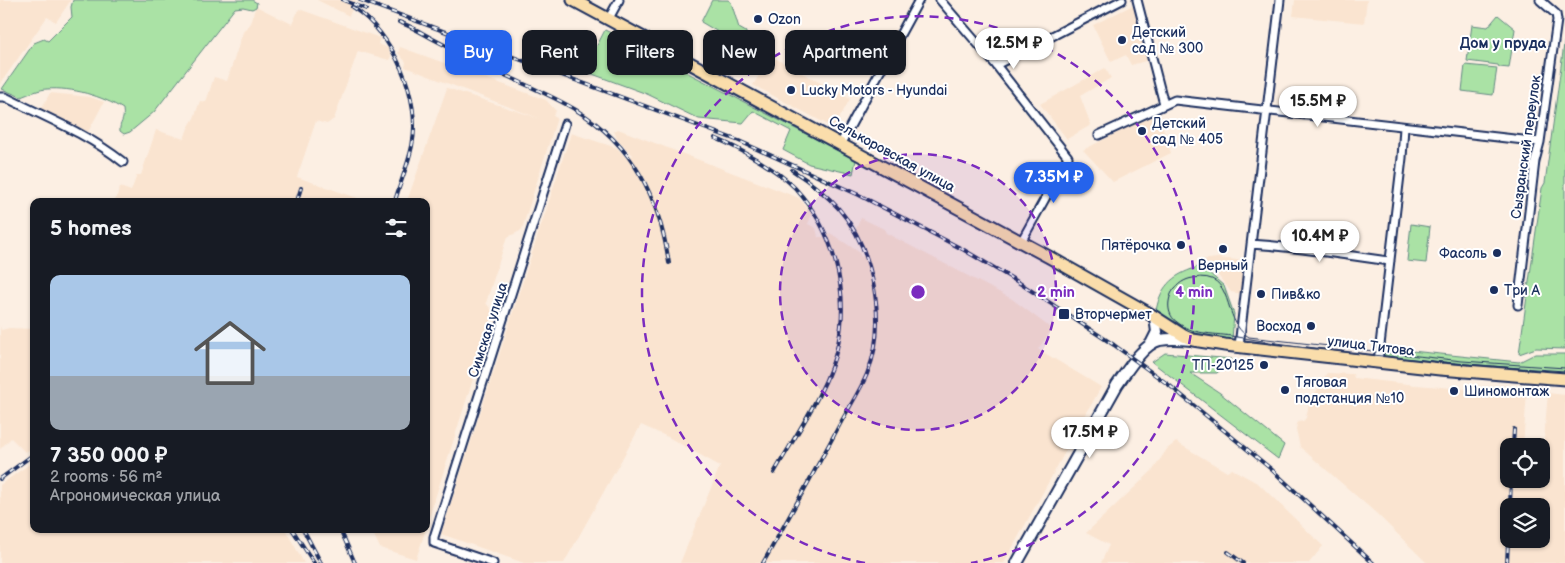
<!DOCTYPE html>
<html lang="en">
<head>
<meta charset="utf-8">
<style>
	body { margin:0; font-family:"Balsamiq Sans",sans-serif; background:#242831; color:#f1f3f6; height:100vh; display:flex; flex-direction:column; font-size:19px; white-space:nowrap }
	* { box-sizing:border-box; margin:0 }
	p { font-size:16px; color:#9ea1a6 }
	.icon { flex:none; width:28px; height:28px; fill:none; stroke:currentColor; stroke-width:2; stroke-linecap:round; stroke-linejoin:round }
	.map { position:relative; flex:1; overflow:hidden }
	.details { position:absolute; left:30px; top:198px; width:400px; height:335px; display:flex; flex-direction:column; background:#171b24; border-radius:10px; box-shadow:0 1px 4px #0004 }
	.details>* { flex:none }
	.hud { position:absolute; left:445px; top:30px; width:475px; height:45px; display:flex; gap:10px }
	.buttons { position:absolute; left:1500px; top:438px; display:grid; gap:10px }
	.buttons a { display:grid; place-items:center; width:50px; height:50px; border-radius:10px; background:#171b24; box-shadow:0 1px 4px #0004; font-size:25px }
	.price { position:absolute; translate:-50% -42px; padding:0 11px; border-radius:18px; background:#fff; color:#222; font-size:16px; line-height:32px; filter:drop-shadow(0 1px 2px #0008) }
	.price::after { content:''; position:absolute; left:50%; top:30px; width:15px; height:11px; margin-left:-8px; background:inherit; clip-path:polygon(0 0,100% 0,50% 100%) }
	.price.on { background:#2563eb; color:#fff }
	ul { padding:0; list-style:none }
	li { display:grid; align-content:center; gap:10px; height:265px; padding:0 20px }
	li span { display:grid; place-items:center; height:155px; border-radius:10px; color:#555 }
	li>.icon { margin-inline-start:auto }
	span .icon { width:90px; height:90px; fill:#fffc; stroke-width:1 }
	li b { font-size:21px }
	h2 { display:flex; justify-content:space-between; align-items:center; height:60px; padding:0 20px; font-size:21px }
	.chip { padding:0 18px; border-radius:10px; background:#171b24; box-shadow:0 1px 4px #0004; font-size:18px; line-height:45px }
	.chip.on { background:#2563eb; color:#fff }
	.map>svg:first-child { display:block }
	.built { fill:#fae4d0; fill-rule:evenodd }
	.green { fill:#aae2a5; stroke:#628882 }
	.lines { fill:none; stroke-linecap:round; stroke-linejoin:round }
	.minor-casing { stroke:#1b2f5e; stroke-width:11 }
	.secondary-casing { stroke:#1b2f5e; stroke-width:14 }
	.primary-casing { stroke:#1b2f5e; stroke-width:15 }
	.minor { stroke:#fff; stroke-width:7 }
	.secondary { stroke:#fff; stroke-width:10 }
	.primary { stroke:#faddab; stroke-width:11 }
	.tram { stroke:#1b2f5e; stroke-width:1 }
	.rail-casing { stroke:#1b2f5e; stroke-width:4 }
	.rail { stroke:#fff; stroke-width:2; stroke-dasharray:5.5; stroke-linecap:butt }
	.ring { fill:none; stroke:#7b2cbf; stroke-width:2.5; stroke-dasharray:9 6 }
	.poi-dot { fill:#1b2f5e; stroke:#fff; stroke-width:2 }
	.labels { text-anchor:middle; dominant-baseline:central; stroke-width:4; stroke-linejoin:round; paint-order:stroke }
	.poi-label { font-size:14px; fill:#1b2f5e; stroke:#fff; text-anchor:start }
	.street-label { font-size:14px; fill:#1b2f5e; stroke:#fff }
	.neighbourhood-label { font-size:15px; font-weight:bold; fill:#1b2f5e; stroke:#fff }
	.centre { fill:#7b2cbf; stroke:#fff; stroke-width:2.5 }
	.ring-label { font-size:15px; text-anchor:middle; font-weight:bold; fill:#7b2cbf; stroke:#fff; stroke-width:4; stroke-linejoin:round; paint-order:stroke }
</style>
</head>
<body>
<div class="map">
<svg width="1565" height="563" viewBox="0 0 1565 563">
	<rect width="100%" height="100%" fill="#fcefe3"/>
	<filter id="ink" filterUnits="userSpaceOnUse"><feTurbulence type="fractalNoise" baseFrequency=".02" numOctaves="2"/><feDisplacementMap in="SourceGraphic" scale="10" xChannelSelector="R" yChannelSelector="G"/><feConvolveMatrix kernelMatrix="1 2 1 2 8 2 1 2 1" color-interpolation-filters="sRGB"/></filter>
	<g filter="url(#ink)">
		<path class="built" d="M0 0H71L56 22 47 17 0 84Z
			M317 0H356L349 16Z
			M1295 0H1367L1364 23 1293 16Z
			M256 6 292 24 299 9 380 38 378 44 388 48 391 56 389 60 358 51 334 119 327 124 316 121 297 177 366 201H115L120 187 131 191 137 175H141L156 130 184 139 188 128 194 118 200 101 206 102 214 77 227 81 243 32 250 23Z
			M1131 6 1135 7 1149 60 1131 65 1126 55 1111 62 1093 25Z
			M400 47 546 100 556 111 553 116 557 118 522 229 520 231 508 237 505 243 486 303 494 313 426 527V201H407L447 88 538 118 405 67 406 62 398 53Z
			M771 56 850 99 834 128 753 85Z
			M1105 68 1111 78 1080 96 1091 125 1067 139 1040 104Z
			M50 93 90 97 104 102 88 132 41 109Z
			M1158 112 1171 153 1113 182 1083 150Z
			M618 129 799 198 812 214 808 224 816 228 818 237H823L830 233 859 252 861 257 867 254 855 231 861 218 884 229 886 233 1012 299 1052 329 1038 349 1101 387 1004 563H680L720 466 668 437 641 425 564 563H524L441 534 571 133 617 148 627 159 633 155 618 141 614 131Z
			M1218 258 1247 261 1243 294 1231 292 1216 273 1202 264 1200 260Z
			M0 326 1 330 9 328 34 329V448L25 452 11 438 0 449Z
			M1327 373 1353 374 1354 378 1416 385 1477 390 1527 392 1523 446H1509V479H1543L1541 473 1548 393 1565 395V563H1427L1376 513 1300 447 1296 429 1297 424 1300 420 1303 421 1306 418 1309 404ZM1509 506H1541V539H1509Z
			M1176 442 1227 472 1232 469 1259 484 1323 546 1309 563H1101L1109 545 1086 533 1153 470 1167 449Z
			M34 461V529H285L304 563H0V485Z
			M371 529H426L416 559 380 548Z"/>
		<path class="green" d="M73 0H252L257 3 256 7 252 9 243 7 235 8 154 112 130 132 124 134 120 131C119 122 125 122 123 109 102 96 72 87 47 89 41 89 28 94 21 97L2 89 34 43 44 39 48 41 72 17 71 7Z
			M712 0H728L731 2 739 28 746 32V36L740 45 701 22Z
			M1498 15 1515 29 1509 68 1499 67 1498 65 1467 61 1472 25 1488 27Z
			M605 30 856 160 853 174 809 164 783 150 791 131 753 111 743 123 699 119 647 94 584 71Z
			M1565 37V349L1536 348 1519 354 1542 188 1545 183Z
			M1465 65 1497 68 1493 95 1462 91Z
			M1411 224 1430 227 1426 263 1407 261Z
			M1201 266 1224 286 1234 314 1232 340 1188 333 1156 311C1161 283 1175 274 1201 266Z
			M1382 348 1519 362 1535 354H1565V374L1461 368 1385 358 1381 356Z
			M1165 353 1232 359 1217 373H1190L1220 393 1284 445 1278 459 1152 362Z"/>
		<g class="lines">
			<g class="minor-casing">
				<path id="minor" d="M940 0 996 65 1068 157 1021 242
					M1137 0 1164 104
					M608 20 619 0
					M996 65 1122 0
					M0 97H5C45 117 88 134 123 162
					M1099 135 1175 100 1540 142
					M841 143 919 0
					M1251 244C1298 247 1344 255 1390 261
					M1518 305 1535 161 1540 142 1557 20 1556 14 1540 0
					M1239 346 1280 0
					M1378 362 1402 158 1404 127
					M493 563 434 543V537L565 124"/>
			</g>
			<g class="secondary-casing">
				<path id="secondary" d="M1151 344 1157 332 1155 317
					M1017 563 1117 385C1127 371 1143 344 1160 340 1170 338 1182 339 1192 340"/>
			</g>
			<g class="primary-casing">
				<path id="primary" d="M573 0 1049 257 1150 314 1184 336 1193 340 1225 345 1440 369 1565 379"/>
			</g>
			<use href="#minor" class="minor"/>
			<use href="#secondary" class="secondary"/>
			<use href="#primary" class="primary"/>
			<path class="tram" d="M1565 368 1462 361 1249 337C1220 321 1237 270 1193 278 1185 279 1177 284 1172 292 1167 302 1167 315 1177 322 1193 335 1212 333 1231 336 1341 354 1453 364 1565 371"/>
			<g class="rail-casing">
				<path id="rail" d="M343 0 366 9
					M360 0 739 141 859 195 964 250 1018 282 1114 345 1169 385 1271 469 1373 563
					M352 7C393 32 422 99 412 146 408 165 400 183 395 201
					M399 22C411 26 422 33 433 39 452 49 471 59 490 68 518 82 550 94 576 110 634 145 659 198 669 263
					M715 138C739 148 778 170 795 188 833 229 850 290 838 344 830 385 795 436 774 473
					M297 201 301 188
					M1513 446 1514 429
					M0 479 34 454
					M1510 506 1511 479
					M292 529 314 563
					M303 529 321 563
					M340 529 355 563
					M1228 552 1243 563
					M763 563C789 517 815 471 840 424 849 407 860 391 867 374 888 324 874 249 839 209 825 193 809 181 792 170
					M1507 563 1509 520"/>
			</g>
			<use href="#rail" class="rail"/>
		</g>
	</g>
	<circle cx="918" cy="292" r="138" fill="#7b2cbf" fill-opacity=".12"/>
	<g class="ring">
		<circle cx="918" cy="292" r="138"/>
		<path d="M865 563A276 276 0 1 1 971 563"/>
	</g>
	<g class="poi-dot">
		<circle cx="758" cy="19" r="5"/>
		<circle cx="1122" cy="40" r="5"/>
		<circle cx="791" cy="90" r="5"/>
		<circle cx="1142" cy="131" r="5"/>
		<circle cx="1181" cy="245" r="5"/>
		<circle cx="1223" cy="249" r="5"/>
		<circle cx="1497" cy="253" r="5"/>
		<circle cx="1494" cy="290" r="5"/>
		<circle cx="1261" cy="294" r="5"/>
		<rect x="1058" y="308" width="12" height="12" rx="2.5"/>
		<circle cx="1311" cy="326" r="5"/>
		<circle cx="1264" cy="365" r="5"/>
		<circle cx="1285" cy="390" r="5"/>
		<circle cx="1454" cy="391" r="5"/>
	</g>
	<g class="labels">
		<g class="poi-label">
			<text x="768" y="19">Ozon</text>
			<text x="1132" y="32">Детский<tspan x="1132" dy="16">сад № 300</tspan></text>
			<text x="801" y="90">Lucky Motors - Hyundai</text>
			<text x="1152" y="123">Детский<tspan x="1152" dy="16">сад № 405</tspan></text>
			<text x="1171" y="245" text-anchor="end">Пятёрочка</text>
			<text x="1487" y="253" text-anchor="end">Фасоль</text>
			<text x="1223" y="265" text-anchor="middle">Верный</text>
			<text x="1504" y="290">Три А</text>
			<text x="1271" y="294">Пив&amp;ко</text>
			<text x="1075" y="314">Вторчермет</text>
			<text x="1301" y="326" text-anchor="end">Восход</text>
			<text x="1254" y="365" text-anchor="end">ТП-20125</text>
			<text x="1295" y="382">Тяговая<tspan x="1295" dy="16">подстанция №10</tspan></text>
			<text x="1464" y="391">Шиномонтаж</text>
		</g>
		<g class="street-label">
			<text transform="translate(1526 147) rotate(-82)">Сызранский переулок</text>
			<text transform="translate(892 154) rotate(29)">Селькоровская улица</text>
			<text transform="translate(488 330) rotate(-72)">Симская улица</text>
			<text transform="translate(1371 346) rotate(7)">улица Титова</text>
		</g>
		<g class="neighbourhood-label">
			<text x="1503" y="43">Дом у пруда</text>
		</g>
	</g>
	<circle cx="918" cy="292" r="8" class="centre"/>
	<g class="ring-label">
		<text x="1056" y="297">2 min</text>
		<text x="1194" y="297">4 min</text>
	</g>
</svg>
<div class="buttons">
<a><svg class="icon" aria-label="locate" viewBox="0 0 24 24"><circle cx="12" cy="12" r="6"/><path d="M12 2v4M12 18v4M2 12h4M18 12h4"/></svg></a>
<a><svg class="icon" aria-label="layers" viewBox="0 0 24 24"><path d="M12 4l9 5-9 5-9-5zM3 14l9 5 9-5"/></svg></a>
</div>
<b class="price" style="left:1014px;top:70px">12.5M ₽</b>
<b class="price" style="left:1318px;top:128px">15.5M ₽</b>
<b class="price on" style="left:1054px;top:204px">7.35M ₽</b>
<b class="price" style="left:1320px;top:263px">10.4M ₽</b>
<b class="price" style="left:1090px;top:459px">17.5M ₽</b>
<div class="hud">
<a class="chip on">Buy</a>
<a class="chip">Rent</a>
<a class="chip">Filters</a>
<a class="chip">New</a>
<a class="chip">Apartment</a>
</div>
<section class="details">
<h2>5 homes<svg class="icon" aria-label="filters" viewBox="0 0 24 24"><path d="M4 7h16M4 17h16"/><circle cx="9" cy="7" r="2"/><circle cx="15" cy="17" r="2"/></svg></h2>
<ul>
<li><span style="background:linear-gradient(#a9c7e8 65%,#9aa5b1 0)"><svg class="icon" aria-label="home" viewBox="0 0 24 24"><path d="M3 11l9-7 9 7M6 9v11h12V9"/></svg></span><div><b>7 350 000 ₽</b><p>2 rooms · 56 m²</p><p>Агрономическая улица</p></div></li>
</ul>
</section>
</div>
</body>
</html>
